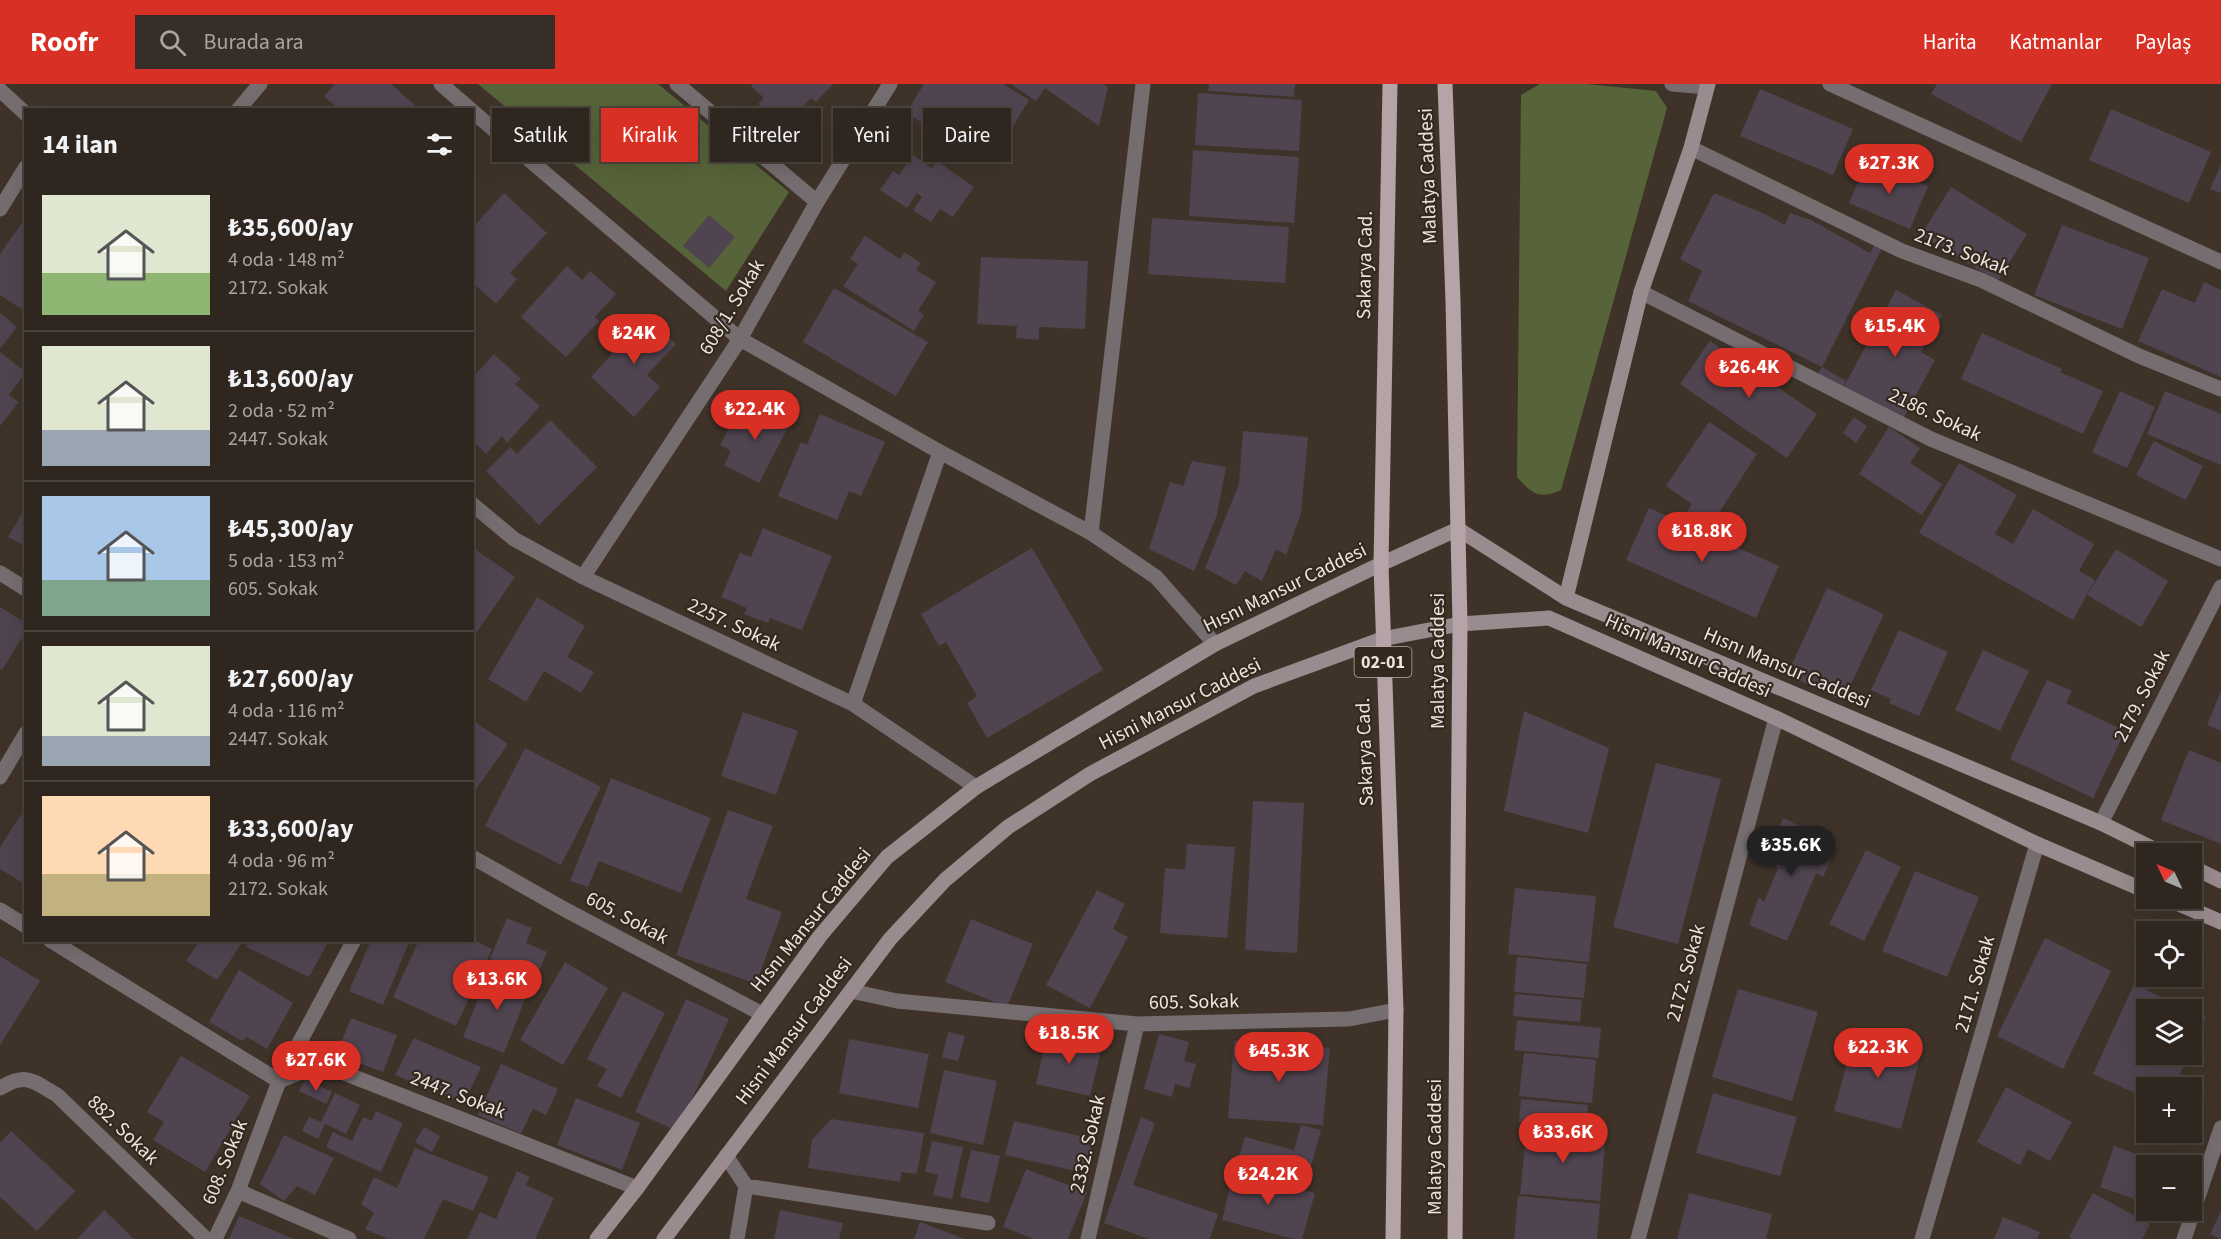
<!DOCTYPE html>
<html lang="tr">
<head>
<meta charset="utf-8">
<style>
	body { margin:0; font-family:"Source Sans 3",sans-serif; background:#372e28; color:#f1f3f6; height:100vh; display:flex; flex-direction:column; font-size:22px; white-space:nowrap }
	* { box-sizing:border-box; margin:0 }
	p { font-size:20px; color:#a7a5a4 }
	.icon { flex:none; width:33px; height:33px; fill:none; stroke:currentColor; stroke-width:2; stroke-linecap:round; stroke-linejoin:round }
	.map { position:relative; flex:1; overflow:hidden }
	.drawer { position:absolute; left:24px; top:24px; width:450px; height:834px; display:flex; flex-direction:column; background:#2f261f; border-radius:0px; box-shadow:0 6px 24px #0002,0 0 0 2px #4a433d }
	.drawer>* { flex:none }
	.banner { position:absolute; left:492px; top:24px; width:570px; height:54px; display:flex; gap:12px }
	.needle { width:39px; rotate:314deg }
	.buttons { position:absolute; left:2136px; top:759px; display:grid; gap:12px }
	.buttons a { display:grid; place-items:center; width:66px; height:66px; border-radius:0px; background:#2f261f; box-shadow:0 6px 24px #0002,0 0 0 2px #4a433d; font-size:30px }
	.price { position:absolute; translate:-50% -51px; padding:0 14px; border-radius:21px; background:#d93025; color:#fff; font-size:20px; line-height:39px; filter:drop-shadow(0 2px 3px #0008) }
	.price::after { content:''; position:absolute; left:50%; top:36px; width:18px; height:14px; margin-left:-9px; background:inherit; clip-path:polygon(0 0,100% 0,50% 100%) }
	.price.active { background:#222; color:#fff }
	ul { padding:0; list-style:none }
	li { display:flex; align-items:center; gap:18px; height:150px; padding:0 18px }
	li+li { border-top:2px solid #4a433d }
	li span { display:grid; place-items:center; flex:none; width:168px; height:120px; border-radius:0px; color:#555 }
	li>.icon { margin-inline-start:auto }
	span .icon { width:72px; height:72px; fill:#fffc; stroke-width:1 }
	li b { font-size:26px }
	h2 { display:flex; justify-content:space-between; align-items:center; height:72px; padding:0 18px; font-size:26px }
	.pill { padding:0 21px; border-radius:0px; background:#2f261f; box-shadow:0 6px 24px #0002,0 0 0 2px #4a433d; font-size:21px; line-height:54px }
	.pill.active { background:#d93025; color:#fff }
	header { display:flex; align-items:center; gap:36px; box-sizing:border-box; height:84px; padding:0 30px; background:#d93025; color:#fff }
	header strong { font-size:28px }
	nav { display:flex; gap:33px; margin-inline-start:auto; font-size:21px }
	.search { width:420px; height:54px; background:#372e28; display:flex; align-items:center; gap:15px; box-sizing:border-box; padding:0 21px; border-radius:0px; color:#a7a5a4; font-size:22px }
	.map>svg:first-child { display:block }
	.green { fill:#576439 }
	.building { fill:#4f4450 }
	.lines { fill:none; stroke-linecap:round; stroke-linejoin:round }
	.street { stroke:#756d6f; stroke-width:15 }
	.secondary { stroke:#998b8e; stroke-width:15 }
	.primary { stroke:#b4a3a7; stroke-width:15 }
	.labels { text-anchor:middle; dominant-baseline:central; stroke-width:4.5; stroke-linejoin:round; paint-order:stroke }
	.shield { fill:#34291f; stroke:#b5aca5; stroke-width:1.5 }
	.shield-label { font-size:18px; font-weight:bold; fill:#ece4de }
	.street-label { font-size:20px; fill:#ece4de; stroke:#34291f }
</style>
</head>
<body>
<header>
<strong>Roofr</strong>
<div class="search"><svg class="icon" aria-label="search" viewBox="0 0 24 24"><circle cx="10" cy="10" r="6"/><path d="M15 15l6 6"/></svg>Burada ara</div>
<nav><a>Harita</a><a>Katmanlar</a><a>Paylaş</a></nav>
</header>
<div class="map">
<svg width="2221" height="1155" viewBox="0 0 2221 1155">
	<rect width="100%" height="100%" fill="#3f3329"/>
	<path class="green" d="M478 0H658L789 108 726 207Z
		M1540 0H1587L1656 7 1667 24 1561 406C1538 416 1533 410 1517 393L1521 11Z"/>
	<path class="building" d="M335 0H391L420 26H339L324 12Z
		M753 0H833L816 18 811 14 784 43 758 20 764 14 751 2Z
		M924 0H1003L1029 16 990 80 906 29Z
		M1011 0H1104L1108 3 1099 42 1045 4 1036 17Z
		M1209 0H1295L1294 13 1208 7Z
		M1937 0H2052L2021 58 1931 10Z
		M1760 5 1853 45 1833 91 1740 52Z
		M1198 9 1302 16 1299 67 1195 61Z
		M2111 25 2211 68 2189 119 2089 76Z
		M1193 66 1299 73 1294 139 1189 132Z
		M913 71 932 84 937 77 974 103 953 133 940 125 931 138 913 126 922 113 917 109 907 124 880 106 893 87 899 91Z
		M1867 77 1928 102 1910 145 1849 119Z
		M2221 81V109L2210 105Z
		M1951 103 2027 150 1998 197 1921 151Z
		M504 109 547 149 510 189 517 195 496 220 472 198V144Z
		M1714 109 1765 130 1785 141 1790 129 1811 136 1870 169 1875 160 1882 164 1822 283 1688 217 1702 187 1680 175Z
		M709 131 735 153 709 184 683 162Z
		M26 133V228L0 211V170Z
		M1152 134 1289 143 1285 199 1148 190Z
		M2062 141 2149 174 2122 245 2034 211Z
		M865 152 900 175 904 168 921 179 916 186 936 198 918 227 924 231 914 247 843 202 858 180 850 175Z
		M981 173 1088 177 1085 245 1039 243V256L1016 254 1017 242 977 240Z
		M567 182 582 196 590 187 616 210 595 233 599 237 566 273 521 233Z
		M2204 198 2221 206V293L2138 257 2162 205 2195 219Z
		M834 204 928 258 896 312 803 258Z
		M1896 206 1942 231 1921 268 1935 276 1902 337 1842 306Z
		M0 229 17 243 0 265Z
		M645 231 676 260 647 291 660 303 634 333 591 293 612 270 604 262 620 245 626 251Z
		M1982 249 2062 285 2060 288 2103 307 2083 350 1961 295Z
		M1710 257 1817 330 1787 374 1680 300Z
		M0 268 26 288 9 311 19 318 0 342Z
		M494 270 521 295 515 300 540 322 507 359 502 352 486 370 475 359 472 362V294Z
		M1822 283 1846 297 1841 306 1815 293Z
		M2120 307 2155 323 2127 384 2092 368Z
		M2165 307 2221 330V381L2147 350Z
		M754 316 792 336 759 399 724 381 731 367 720 361 731 340 739 344Z
		M820 330 885 358 861 412 849 407 837 436 778 412 801 358 807 361Z
		M1854 333 1867 342 1856 359 1843 349Z
		M550 336 597 383 539 441 486 387 510 363 517 370Z
		M1709 338 1757 370 1709 444 1686 429 1692 420 1666 402Z
		M1889 343 1920 364 1910 379 1942 400 1922 431 1859 390Z
		M1243 347 1308 353 1301 429 1286 471 1276 465 1262 497 1245 487 1236 501 1205 484 1239 400Z
		M2154 357 2203 382 2186 416 2136 391Z
		M1192 377 1226 383 1217 431 1194 487 1149 465 1170 398 1183 402Z
		M1959 379 2017 411 1995 450 2013 460 2033 425 2094 460 2079 487 2095 496 2073 536 1919 449Z
		M26 423V463L8 453Z
		M1649 424 1779 482 1756 534 1626 476Z
		M763 444 832 472 802 546 770 534 768 539 744 530 747 524 721 513 740 469 751 473Z
		M472 463 515 493 472 555Z
		M1032 464 1103 586 987 654 967 619 977 612 946 558 939 562 921 530Z
		M2116 465 2168 497 2141 543 2087 511Z
		M1827 504 1884 530 1843 617 1787 591Z
		M537 513 585 542 567 573 594 588 581 609 544 587 526 618 488 595Z
		M0 523 26 539V547L2 586 0 584Z
		M1899 546 1948 568 1919 632 1889 619 1891 615 1871 606Z
		M1983 566 2029 587 2000 647 1955 626Z
		M2047 596 2072 607 2066 619 2125 647 2093 714 2010 675Z
		M2221 607V647L2207 641Z
		M1524 627 1609 664 1588 749 1504 727Z
		M743 628 798 647 776 711 721 692Z
		M472 636 508 660 472 711Z
		M525 664 601 703 561 781 485 742Z
		M2189 666 2221 679V760L2161 736Z
		M1656 679 1721 695 1678 860 1613 843Z
		M611 694 711 734 681 809 599 777 588 803 570 797Z
		M1253 717 1304 719 1297 869 1245 866Z
		M26 723V801L0 785V763Z
		M728 726 773 742 746 815 782 828 756 900 676 871Z
		M1783 734 1838 760 1823 793 1816 789 1787 857 1749 841 1759 813 1764 818 1778 784 1765 776Z
		M1187 760 1235 763 1227 854 1160 849 1165 784 1185 786Z
		M1866 766 1901 783 1864 857 1829 840Z
		M1915 787 1979 813 1947 893 1882 867Z
		M1515 804 1596 812 1589 878 1508 870Z
		M1097 806 1125 820 1113 845 1128 853 1090 924 1046 901Z
		M507 834 532 844 526 859 547 868 535 895 490 875Z
		M971 835 1033 860 1007 923 945 898Z
		M2045 854 2111 887 2063 985 1997 952Z
		M200 856H244L217 896 186 877Z
		M250 856H329L309 893 246 863Z
		M371 856H410L383 921 349 907Z
		M419 856H426L434 860 436 856H473L492 865 456 942 393 913Z
		M0 872 40 897 0 961Z
		M1517 873 1587 880 1584 914 1514 908Z
		M565 878 608 904 563 981 520 956Z
		M490 884 531 900 504 969 463 953Z
		M239 886 293 919 267 965 247 953 242 957 209 938Z
		M2134 900 2189 926H2146V970H2189L2174 1004H2146V1014L2093 990Z
		M1738 905 1818 928 1792 1017 1712 993Z
		M623 907 665 929 621 1014 597 1002 607 985 587 975Z
		M1515 910 1582 916 1580 938 1513 932Z
		M686 915 729 935 677 1047 635 1028Z
		M2192 927 2206 933 2192 965Z
		M351 934 397 951 383 988 336 971Z
		M1517 936 1601 944 1598 974 1514 966Z
		M1856 945 1923 963 1901 1045 1834 1027Z
		M948 948 965 952 958 977 942 973Z
		M1047 950 1102 962 1090 1012 1036 1000Z
		M1159 950 1189 958 1184 977 1196 980 1189 1004 1175 1000 1172 1013 1144 1005Z
		M414 954 481 983 464 1019 395 991Z
		M849 955 929 970 918 1024 839 1009Z
		M1234 957 1330 964 1323 1041 1228 1034Z
		M1524 969 1596 976 1592 1019 1519 1012Z
		M181 972 250 1012 205 1088 153 1056 164 1038 147 1028Z
		M501 980 558 1005 546 1031 533 1025 521 1050 478 1031Z
		M944 986 997 997 983 1061 930 1049Z
		M305 995 332 1008 326 1020 299 1007Z
		M2006 1003 2072 1038 2050 1077 2028 1065 2020 1081 1977 1058Z
		M335 1009 360 1021 346 1050 325 1040 318 1055 302 1047 309 1033 321 1038Z
		M1713 1009 1797 1033 1780 1092 1696 1069Z
		M576 1014 640 1039 622 1086 557 1061Z
		M1521 1015 1588 1021 1586 1044 1519 1038Z
		M376 1027 403 1039 381 1088 326 1063 333 1048 352 1057 363 1033 372 1037Z
		M1141 1033 1155 1039 1133 1101 1218 1130 1210 1155H1149L1104 1139Z
		M831 1035 924 1049 917 1090 901 1088 900 1098 808 1084 812 1056Z
		M1014 1037 1093 1055 1085 1089 1005 1071Z
		M1301 1041 1321 1046 1305 1104 1235 1085 1245 1053 1294 1066Z
		M1527 1042 1606 1050 1600 1117 1520 1110Z
		M424 1043 440 1052 432 1068 415 1058Z
		M11 1047 75 1107 37 1147 0 1113V1059Z
		M284 1051 334 1074 315 1111 297 1102 284 1117 260 1100Z
		M932 1057 963 1063 952 1115 933 1111 938 1091 925 1088Z
		M2114 1062 2162 1079 2161 1082H2146V1119L2100 1103Z
		M415 1064 489 1093 473 1127 443 1115 424 1155H388L365 1145 374 1129 361 1120 374 1093 397 1104Z
		M971 1066 1000 1072 989 1119 960 1113Z
		M1026 1085 1087 1108 1068 1155H1034L1003 1143Z
		M517 1087 530 1093 526 1101 554 1114 535 1155H467L480 1128 496 1135Z
		M1234 1087 1315 1109 1302 1155H1294L1222 1136Z
		M1689 1109 1772 1130 1766 1155H1677Z
		M2093 1109 2150 1140 2142 1155H2073L2069 1153Z
		M1518 1112 1600 1120 1597 1155H1514Z
		M104 1126 134 1155H77Z
		M780 1126 843 1139 839 1155H774Z
		M2221 1127V1155H2220L2210 1150Z
		M239 1132 294 1155H229Z
		M2003 1133 2040 1148 2037 1155H1994Z
		M920 1138 965 1155H914Z"/>
	<g class="lines">
		<path class="street" d="M441 0 471 26
			M677 0 817 118
			M1672 0 1707 3
			M1830 0 2221 178
			M0 6 26 30
			M238 26 260 0
			M472 27 740 255 940 368 1091 449 1156 493 1215 560
			M1691 64 1902 167 1981 196 2139 272 2221 305
			M0 125 26 83
			M1641 208 1931 355 2221 475
			M472 420 514 455 583 493 853 620 976 703
			M1091 449 1143 0
			M0 489 26 505
			M583 493 740 255 817 118 890 0
			M853 620 940 368
			M0 693 26 649
			M2101 739 2221 503
			M472 773 564 825 762 930
			M0 826 26 842
			M50 856 279 997 321 980 637 1104
			M851 907 897 917 1137 940 1349 935 1396 926
			M0 1004C27 988 32 997 57 1011L206 1155
			M726 1072 746 1102 737 1155
			M746 1102 988 1139
			M238 1107 349 1155
			M215 1155 238 1107 279 997 354 856
			M1088 1155 1137 940
			M1638 1155 1776 634
			M1922 1155 2037 760
			M2184 1155 2221 1044"/>
		<path class="secondary" d="M1566 514 1641 208 1691 64 1708 0
			M2192 783 2221 797
			M2165 814 2221 838
			M597 1155 637 1104 820 852 887 773 976 703 1215 560 1381 480 1458 445 1566 514 2101 739 2164 770
			M664 1155 890 855 945 796 1008 743 1090 690 1254 602 1382 555 1460 540 1549 534 1776 634 2037 760 2146 807"/>
		<path class="primary" d="M1390 0 1381 480 1396 926 1393 1155
			M1445 0 1453 217 1460 540 1455 1155"/>
	</g>
	<g class="labels">
		<rect class="shield" x="1354.5" y="563" width="57" height="30" rx="4.5"/>
		<g class="shield-label">
			<text x="1383" y="578">02-01</text>
		</g>
		<g class="street-label">
			<text transform="translate(1428 92) rotate(-92)">Malatya Caddesi</text>
			<text transform="translate(1962 168) rotate(21)">2173. Sokak</text>
			<text transform="translate(1365 181) rotate(-89)">Sakarya Cad.</text>
			<text transform="translate(732 223) rotate(-59)">608/1. Sokak</text>
			<text transform="translate(1935 331) rotate(25)">2186. Sokak</text>
			<text transform="translate(1285 504) rotate(-26)">Hısnı Mansur Caddesi</text>
			<text transform="translate(734 541) rotate(25)">2257. Sokak</text>
			<text transform="translate(1688 572) rotate(24)">Hisni Mansur Caddesi</text>
			<text transform="translate(1438 577) rotate(-90)">Malatya Caddesi</text>
			<text transform="translate(1787 584) rotate(23)">Hısnı Mansur Caddesi</text>
			<text transform="translate(2142 612) rotate(-63)">2179. Sokak</text>
			<text transform="translate(1180 620) rotate(-27)">Hisni Mansur Caddesi</text>
			<text transform="translate(1365 668) rotate(-92)">Sakarya Cad.</text>
			<text transform="translate(627 834) rotate(28)">605. Sokak</text>
			<text transform="translate(811 836) rotate(-51)">Hısnı Mansur Caddesi</text>
			<text transform="translate(1686 889) rotate(-75)">2172. Sokak</text>
			<text transform="translate(1975 900) rotate(-74)">2171. Sokak</text>
			<text transform="translate(1194 918) rotate(-1)">605. Sokak</text>
			<text transform="translate(794 947) rotate(-53)">Hisni Mansur Caddesi</text>
			<text transform="translate(458 1011) rotate(21)">2447. Sokak</text>
			<text transform="translate(123 1046) rotate(44)">882. Sokak</text>
			<text transform="translate(1088 1060) rotate(-77)">2332. Sokak</text>
			<text transform="translate(1435 1063) rotate(-90)">Malatya Caddesi</text>
			<text transform="translate(225 1078) rotate(-68)">608. Sokak</text>
		</g>
	</g>
</svg>
<div class="buttons">
<a><svg class="needle" viewBox="-14 -14 28 28"><path d="M0-13l5 13h-10z" fill="#e53935"/><path d="M0 13l5-13h-10z" fill="#a7a5a4"/></svg></a>
<a><svg class="icon" aria-label="locate" viewBox="0 0 24 24"><circle cx="12" cy="12" r="6"/><path d="M12 2v4M12 18v4M2 12h4M18 12h4"/></svg></a>
<a><svg class="icon" aria-label="layers" viewBox="0 0 24 24"><path d="M12 4l9 5-9 5-9-5zM3 14l9 5 9-5"/></svg></a>
<a>+</a>
<a>−</a>
</div>
<b class="price" style="left:1889px;top:111px">₺27.3K</b>
<b class="price" style="left:1895px;top:274px">₺15.4K</b>
<b class="price" style="left:634px;top:281px">₺24K</b>
<b class="price" style="left:1749px;top:315px">₺26.4K</b>
<b class="price" style="left:755px;top:357px">₺22.4K</b>
<b class="price" style="left:1702px;top:479px">₺18.8K</b>
<b class="price active" style="left:1791px;top:793px">₺35.6K</b>
<b class="price" style="left:497px;top:927px">₺13.6K</b>
<b class="price" style="left:1069px;top:981px">₺18.5K</b>
<b class="price" style="left:1878px;top:995px">₺22.3K</b>
<b class="price" style="left:1279px;top:999px">₺45.3K</b>
<b class="price" style="left:316px;top:1008px">₺27.6K</b>
<b class="price" style="left:1563px;top:1080px">₺33.6K</b>
<b class="price" style="left:1268px;top:1122px">₺24.2K</b>
<div class="banner">
<a class="pill">Satılık</a>
<a class="pill active">Kiralık</a>
<a class="pill">Filtreler</a>
<a class="pill">Yeni</a>
<a class="pill">Daire</a>
</div>
<section class="drawer">
<h2>14 ilan<svg class="icon" aria-label="filters" viewBox="0 0 24 24"><path d="M4 7h16M4 17h16"/><circle cx="9" cy="7" r="2"/><circle cx="15" cy="17" r="2"/></svg></h2>
<ul>
<li><span style="background:linear-gradient(#dfe7d0 65%,#8fb573 0)"><svg class="icon" aria-label="home" viewBox="0 0 24 24"><path d="M3 11l9-7 9 7M6 9v11h12V9"/></svg></span><div><b>₺35,600/ay</b><p>4 oda · 148 m²</p><p>2172. Sokak</p></div></li>
<li><span style="background:linear-gradient(#dfe7d0 70%,#9aa5b1 0)"><svg class="icon" aria-label="home" viewBox="0 0 24 24"><path d="M3 11l9-7 9 7M6 9v11h12V9"/></svg></span><div><b>₺13,600/ay</b><p>2 oda · 52 m²</p><p>2447. Sokak</p></div></li>
<li><span style="background:linear-gradient(#a9c7e8 70%,#7fa58c 0)"><svg class="icon" aria-label="home" viewBox="0 0 24 24"><path d="M3 11l9-7 9 7M6 9v11h12V9"/></svg></span><div><b>₺45,300/ay</b><p>5 oda · 153 m²</p><p>605. Sokak</p></div></li>
<li><span style="background:linear-gradient(#dfe7d0 75%,#9aa5b1 0)"><svg class="icon" aria-label="home" viewBox="0 0 24 24"><path d="M3 11l9-7 9 7M6 9v11h12V9"/></svg></span><div><b>₺27,600/ay</b><p>4 oda · 116 m²</p><p>2447. Sokak</p></div></li>
<li><span style="background:linear-gradient(#ffd9b3 65%,#c2b280 0)"><svg class="icon" aria-label="home" viewBox="0 0 24 24"><path d="M3 11l9-7 9 7M6 9v11h12V9"/></svg></span><div><b>₺33,600/ay</b><p>4 oda · 96 m²</p><p>2172. Sokak</p></div></li>
</ul>
</section>
</div>
</body>
</html>
